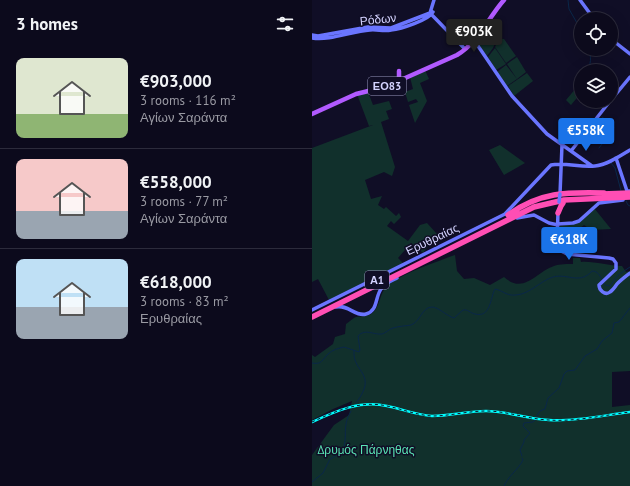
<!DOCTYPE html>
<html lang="en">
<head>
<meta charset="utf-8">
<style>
	body { margin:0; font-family:"PT Sans",sans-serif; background:#1a1829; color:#f1f3f6; height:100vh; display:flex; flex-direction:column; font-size:15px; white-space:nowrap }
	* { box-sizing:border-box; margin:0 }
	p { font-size:13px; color:#9a9aa3 }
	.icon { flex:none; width:22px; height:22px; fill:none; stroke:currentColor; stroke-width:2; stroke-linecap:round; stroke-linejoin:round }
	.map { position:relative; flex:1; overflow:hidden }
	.drawer { display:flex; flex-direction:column; background:#0c0a1c; width:312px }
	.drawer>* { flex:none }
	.buttons { position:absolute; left:262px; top:12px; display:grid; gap:8px }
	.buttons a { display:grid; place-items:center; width:44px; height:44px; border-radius:50%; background:#0c0a1c; box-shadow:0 4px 16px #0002,0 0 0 1px #2c2b3b; font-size:20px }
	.price { position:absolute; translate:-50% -34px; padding:0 9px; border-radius:4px; background:#1a73e8; color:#fff; font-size:13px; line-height:26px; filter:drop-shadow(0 1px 2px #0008) }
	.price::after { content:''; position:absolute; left:50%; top:24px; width:12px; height:9px; margin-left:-6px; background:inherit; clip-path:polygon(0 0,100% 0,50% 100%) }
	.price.current { background:#222; color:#fff }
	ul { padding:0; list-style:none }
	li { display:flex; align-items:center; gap:12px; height:100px; padding:0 16px }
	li+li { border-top:1px solid #2c2b3b }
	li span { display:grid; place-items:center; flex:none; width:112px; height:80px; border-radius:8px; color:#555 }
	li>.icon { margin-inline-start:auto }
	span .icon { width:48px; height:48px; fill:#fffc; stroke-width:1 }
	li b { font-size:17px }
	h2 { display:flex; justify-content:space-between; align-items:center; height:48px; padding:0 16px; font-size:17px }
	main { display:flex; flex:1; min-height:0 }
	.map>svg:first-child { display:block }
	.green { fill:#11302c }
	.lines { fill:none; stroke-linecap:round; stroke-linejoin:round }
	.stream { stroke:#0a2749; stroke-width:1 }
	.secondary { stroke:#6a75ff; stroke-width:3.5 }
	.primary { stroke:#b15aff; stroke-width:4.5 }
	.highway { stroke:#ff4eb4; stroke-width:5.5 }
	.rail-casing { stroke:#00fefe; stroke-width:2.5 }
	.rail { stroke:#100e26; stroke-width:1; stroke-dasharray:3; stroke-linecap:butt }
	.secondary-bridge { stroke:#6a75ff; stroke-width:3.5 }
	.labels { text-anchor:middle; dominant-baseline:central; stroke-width:3; stroke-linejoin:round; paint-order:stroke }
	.shield { fill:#100e26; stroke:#9998be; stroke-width:1 }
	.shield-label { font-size:11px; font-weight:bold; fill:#d4d3ff }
	.street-label { font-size:12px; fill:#d4d3ff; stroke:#100e26 }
	.park-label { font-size:12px; fill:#5ae4b4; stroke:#100e26 }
</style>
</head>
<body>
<main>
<section class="drawer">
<h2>3 homes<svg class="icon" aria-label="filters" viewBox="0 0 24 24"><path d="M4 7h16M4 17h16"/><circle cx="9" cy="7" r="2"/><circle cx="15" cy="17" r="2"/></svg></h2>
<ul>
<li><span style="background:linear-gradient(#dfe7d0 70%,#8fb573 0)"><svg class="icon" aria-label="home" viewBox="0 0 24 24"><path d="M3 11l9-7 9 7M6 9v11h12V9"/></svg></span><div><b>€903,000</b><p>3 rooms · 116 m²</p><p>Αγίων Σαράντα</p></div></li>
<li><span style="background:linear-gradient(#f6c9c9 65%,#9aa5b1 0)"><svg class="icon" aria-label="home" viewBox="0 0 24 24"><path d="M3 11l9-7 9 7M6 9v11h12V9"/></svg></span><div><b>€558,000</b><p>3 rooms · 77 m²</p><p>Αγίων Σαράντα</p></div></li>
<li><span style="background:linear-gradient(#bfe0f5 60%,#9aa5b1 0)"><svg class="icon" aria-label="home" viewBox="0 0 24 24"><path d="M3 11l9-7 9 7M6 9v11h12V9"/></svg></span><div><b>€618,000</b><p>3 rooms · 83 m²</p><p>Ερυθραίας</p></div></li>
</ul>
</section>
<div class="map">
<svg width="318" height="486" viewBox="0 0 318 486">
	<rect width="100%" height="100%" fill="#100e26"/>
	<path class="green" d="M169 38 185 39 181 48 175 56 166 43Z
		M187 39H192L204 56 194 63 183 47Z
		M183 48 194 64 184 70 176 57Z
		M205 57 214 72 205 79 195 64Z
		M194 65 205 79 195 86 185 72Z
		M113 70 117 79 108 83 115 101 103 123 97 105 106 102 104 99 96 102 93 92 101 89 98 77Z
		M215 73 221 81 202 96 196 86Z
		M267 78 269 79V93L259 105 254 100 265 87 262 84Z
		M56 92 61 105 77 101 80 109 74 111 77 119 69 122 83 167 80 176 72 172 53 180 59 199 70 196 66 205 72 209 74 207 84 216 87 213 89 217 82 224 79 221 75 226 96 241 108 225 115 223 125 234 111 253 99 243 86 258 91 263 17 300 6 279 0 282V148L61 125 57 126 45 94Z
		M188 145 213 163 192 175 177 150Z
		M282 208 299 229 279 230 272 225 258 236 252 234 251 233 249 235 247 234 248 226 260 224Z
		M143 255 145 271 152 279 162 278 178 285 192 277C212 295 224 272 242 266 248 264 256 264 261 264V258H268L269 262C282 261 296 266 310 266L314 272 318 271V371L300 372V407L318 405V486H0V455L22 425 37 415 40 401 21 409 0 420V355L3 357 21 344 23 337 33 334 34 324C37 322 41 318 44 317 49 316 54 317 59 314 68 308 67 295 74 287 88 274 124 262 143 255Z"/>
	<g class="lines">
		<path class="stream" d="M256 0 257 9 269 30
			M275 71C279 64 280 57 276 49
			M290 117 298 123
			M298 124 299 125
			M300 125 301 126
			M287 148 302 128
			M299 163 303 168 309 191
			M314 201 316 205 318 206
			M42 351C40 373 67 373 44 403
			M0 363C10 365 10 360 16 354 20 350 27 348 32 347L47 352 48 350 46 336C53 328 61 335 70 334 74 333 77 329 81 328 87 326 94 326 99 325 108 322 110 307 120 307 126 307 135 316 142 318L151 310C156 309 158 313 163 314 179 318 178 298 183 289 192 291 194 296 204 295 218 294 228 281 241 277 255 273 268 285 280 271 288 271 289 280 293 285L298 286 306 275 318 267
			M40 409 42 406
			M224 417 228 411 233 409 236 398 247 388 252 374 255 371 263 370 273 356 285 349 290 341 300 333 302 323 307 322 318 308
			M210 456 208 450 212 442V440L218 433 211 426 212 423 221 422 223 420
			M0 482 11 473 18 459 30 452C37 436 29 427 39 411
			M192 486C196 476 206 470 211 460L210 458"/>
		<path class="secondary" d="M268 0 282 19
			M119 14 153 49
			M0 35 6 36 56 27 79 28 118 13 122 0
			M0 38C18 41 40 31 58 30 65 29 72 32 79 30 89 29 117 20 121 12
			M299 39 318 54
			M162 40 200 96 235 134 280 166
			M299 100 318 77
			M259 151 298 101
			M304 158 315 191H318
			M248 194 250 145
			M246 212 245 244 249 251 255 254 297 258 301 259 304 263V269L287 285C287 290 293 296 298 292 301 290 303 287 305 284 309 280 313 277 318 273
			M205 218 222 215 237 223 246 225
			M246 224 261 223 267 221 287 203 311 200
			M24 307C36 304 43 317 54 314 66 311 63 297 69 289 73 283 79 281 85 278
			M0 310 193 214 239 165C253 162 269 168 283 166 295 165 308 156 318 150"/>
		<path class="primary" d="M87 81V71
			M0 114 44 94 73 87 145 55C166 43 176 18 192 0"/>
		<path class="highway" d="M290 194 318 193
			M246 213 249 206 251 203
			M196 215C228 192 254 192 292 193
			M0 317 222 207 252 200 318 197"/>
		<g class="rail-casing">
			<path id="rail" d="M0 422C24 411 48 400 75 406 90 409 104 415 120 416 138 416 156 411 174 411 195 411 215 419 237 420 262 422 293 415 318 412"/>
		</g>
		<use href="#rail" class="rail"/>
		<path class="secondary-bridge" d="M247 202 248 194"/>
	</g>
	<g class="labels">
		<g class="shield">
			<rect x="56" y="77" width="38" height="18" rx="3"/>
			<rect x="53" y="271" width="24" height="18" rx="3"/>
		</g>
		<g class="shield-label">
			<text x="75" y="86">ΕΟ83</text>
			<text x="65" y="280">Α1</text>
		</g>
		<g class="street-label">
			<text transform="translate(66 19) rotate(-6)">Ρόδων</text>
			<text transform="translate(120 239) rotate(-26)">Ερυθραίας</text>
		</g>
		<g class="park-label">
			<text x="54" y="449">Δρυμός Πάρνηθας</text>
		</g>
	</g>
</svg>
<div class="buttons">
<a><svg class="icon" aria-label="locate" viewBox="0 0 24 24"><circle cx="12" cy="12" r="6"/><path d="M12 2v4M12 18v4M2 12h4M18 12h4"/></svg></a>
<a><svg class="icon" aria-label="layers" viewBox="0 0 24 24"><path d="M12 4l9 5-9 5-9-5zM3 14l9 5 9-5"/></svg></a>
</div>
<b class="price current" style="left:162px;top:53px">€903K</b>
<b class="price" style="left:274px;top:152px">€558K</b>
<b class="price" style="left:257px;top:261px">€618K</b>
</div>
</main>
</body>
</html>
